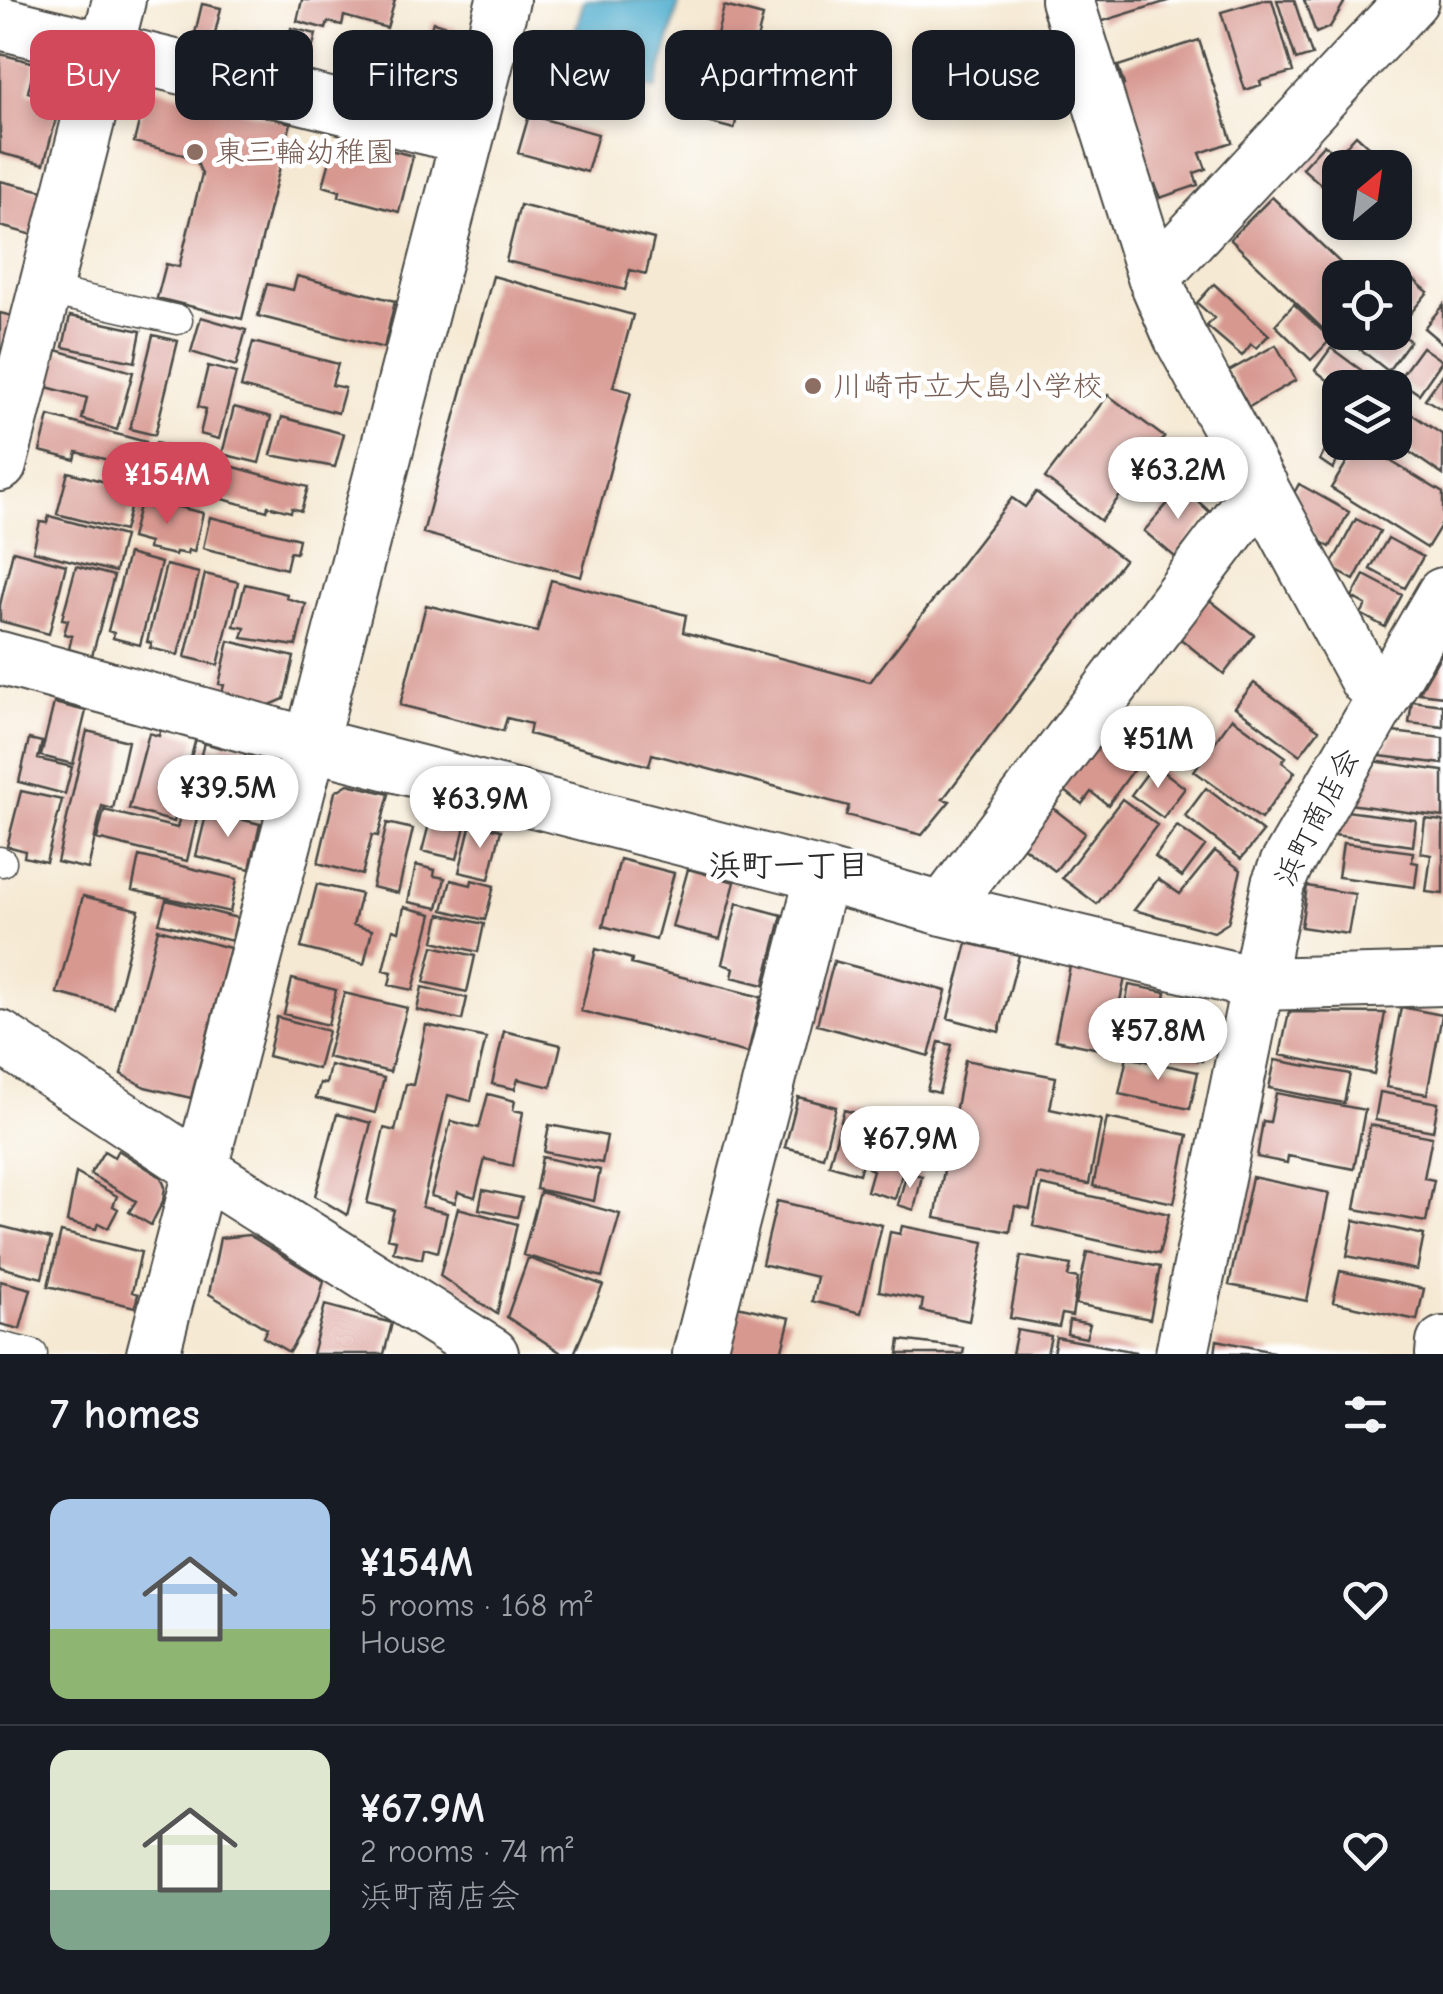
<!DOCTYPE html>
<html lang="en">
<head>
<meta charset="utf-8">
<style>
	body { margin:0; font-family:"Comic Neue","Klee One",sans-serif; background:#242831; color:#f1f3f6; height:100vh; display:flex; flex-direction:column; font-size:38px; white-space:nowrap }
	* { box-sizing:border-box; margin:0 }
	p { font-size:32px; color:#9ea1a6 }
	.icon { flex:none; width:55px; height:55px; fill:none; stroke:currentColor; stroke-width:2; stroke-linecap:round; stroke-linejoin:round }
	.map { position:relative; height:1354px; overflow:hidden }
	.sheet { display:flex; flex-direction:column; background:#171b24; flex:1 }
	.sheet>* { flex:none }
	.banner { position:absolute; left:30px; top:30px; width:1385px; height:90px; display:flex; gap:20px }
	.needle { width:65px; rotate:29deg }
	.tools { position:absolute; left:1322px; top:150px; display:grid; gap:20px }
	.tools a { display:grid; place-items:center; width:90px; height:90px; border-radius:20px; background:#171b24; box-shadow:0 5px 15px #0003; font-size:50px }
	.price { position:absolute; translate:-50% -85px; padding:0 22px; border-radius:35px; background:#fff; color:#222; font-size:32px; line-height:65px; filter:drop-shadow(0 2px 5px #0008) }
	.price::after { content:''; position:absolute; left:50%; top:60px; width:30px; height:22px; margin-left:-15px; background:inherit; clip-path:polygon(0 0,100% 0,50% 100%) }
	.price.current { background:#d1495b; color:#fff }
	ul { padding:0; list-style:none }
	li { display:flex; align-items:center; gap:30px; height:250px; padding:0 50px }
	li+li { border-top:2px solid #363941 }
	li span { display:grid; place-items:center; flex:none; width:280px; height:200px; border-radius:20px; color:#555 }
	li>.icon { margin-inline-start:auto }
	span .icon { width:120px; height:120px; fill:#fffc; stroke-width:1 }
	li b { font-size:42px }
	h2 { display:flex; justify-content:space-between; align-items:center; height:120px; padding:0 50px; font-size:42px }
	.chip { padding:0 35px; border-radius:20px; background:#171b24; box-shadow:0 5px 15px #0003; font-size:35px; line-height:90px }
	.chip.current { background:#d1495b; color:#fff }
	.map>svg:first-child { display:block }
	.water { fill:#4eaccc; stroke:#3c6c7c; stroke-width:2.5 }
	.building { fill:#d79890 }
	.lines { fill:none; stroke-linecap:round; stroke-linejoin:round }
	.service-casing { stroke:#494844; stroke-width:31 }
	.minor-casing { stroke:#494844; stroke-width:56 }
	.service { stroke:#fff; stroke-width:28 }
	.minor { stroke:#fff; stroke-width:52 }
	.education-dot { fill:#8d6e63; stroke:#fff; stroke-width:4 }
	.labels { text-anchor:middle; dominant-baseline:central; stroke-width:9; stroke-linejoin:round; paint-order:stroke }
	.education-label { font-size:30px; fill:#785e54; stroke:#fff; text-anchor:start }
	.street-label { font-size:30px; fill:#2b2b2b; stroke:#fff }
	.neighbourhood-label { font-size:32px; font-weight:bold; fill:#2b2b2b; stroke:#fff }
</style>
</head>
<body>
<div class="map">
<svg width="1443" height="1354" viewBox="0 0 1443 1354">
	<rect width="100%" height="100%" fill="#fff"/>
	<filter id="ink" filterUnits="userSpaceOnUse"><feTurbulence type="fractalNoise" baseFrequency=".01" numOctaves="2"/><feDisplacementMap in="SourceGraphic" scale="20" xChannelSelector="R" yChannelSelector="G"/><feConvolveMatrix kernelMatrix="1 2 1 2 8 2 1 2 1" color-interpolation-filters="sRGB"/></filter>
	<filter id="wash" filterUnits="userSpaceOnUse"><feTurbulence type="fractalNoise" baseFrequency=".0048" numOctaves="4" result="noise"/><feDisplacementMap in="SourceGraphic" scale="40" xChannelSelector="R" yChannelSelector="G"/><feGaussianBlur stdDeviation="2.25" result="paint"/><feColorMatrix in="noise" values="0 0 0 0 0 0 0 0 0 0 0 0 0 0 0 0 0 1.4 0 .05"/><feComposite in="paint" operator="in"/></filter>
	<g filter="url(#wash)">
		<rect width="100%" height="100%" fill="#f5e9d3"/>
		<path class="water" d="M584 0H680L656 89 566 64Z"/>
		<g id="blocks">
			<path class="building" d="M302 0H395L387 28 344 16 342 25 328 22 326 29 297 21Z
				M1093 0H1167L1168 1 1100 22Z
				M1263 0H1272L1293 72 1260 81 1261 85 1245 90 1221 12Z
				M1277 0H1294L1312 55 1296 60Z
				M1304 0H1342L1344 3 1330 27 1316 33Z
				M202 4 221 8 211 50 192 46Z
				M724 6 763 16 734 129 696 119Z
				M433 22 460 30 438 99 401 88 415 47 424 51Z
				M291 28 316 34 307 71 283 66Z
				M235 32 254 37 249 58 230 53Z
				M1199 40 1232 142 1200 153 1206 169 1194 173 1198 185 1160 198 1155 184 1149 186 1116 87 1124 85 1118 66Z
				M0 54 35 63 28 92 61 100 44 164 0 153Z
				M148 86 291 123 242 319 157 298 166 264 179 267 202 174 195 158 134 142Z
				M529 115 598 134 587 172 518 153Z
				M1356 135 1392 168H1340V201L1302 168 1324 144 1337 156Z
				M359 142 413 156 399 212 339 196 340 191 323 186 334 146 356 152Z
				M0 181 43 191 33 235 0 226Z
				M1272 197 1356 278H1340V322L1328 334 1230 239Z
				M520 205 654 239 646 274 630 270 625 290 506 261Z
				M1402 270 1428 292 1401 325 1395 320V278Z
				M297 276 395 301 384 348 258 316 267 284 293 290Z
				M493 276 633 315 613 387 631 392 581 577 423 533Z
				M1214 284 1269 335 1256 348 1251 344 1242 356 1207 326 1214 318 1197 303Z
				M1294 304 1331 339 1311 360 1275 325Z
				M1443 305V344L1424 328Z
				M0 313 12 316 0 360Z
				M70 316 141 331 135 362 63 347Z
				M201 317 246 330 236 366 191 352Z
				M1395 330 1410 341 1388 371 1347 339 1352 332H1395Z
				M153 335 178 341 155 435 130 429Z
				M253 342 338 364 332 385 345 388 338 413 241 387Z
				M1276 345 1296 380 1249 407 1229 371Z
				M1422 347 1442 361 1419 394 1398 380Z
				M1331 348 1380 384 1377 388 1340 390 1315 370Z
				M53 349 133 372 117 430 82 419 87 398 43 386Z
				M208 366 236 373 219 439 200 434 206 409 198 407Z
				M1443 374V410L1425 399Z
				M1108 395 1164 437 1101 521 1045 478Z
				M1395 403 1443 435V475L1395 442Z
				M234 407 271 417 259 463 222 454Z
				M49 416 146 442 139 468 77 452 75 460 40 451Z
				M282 417 344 434 335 467 271 455Z
				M1340 425V442H1348L1333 469 1320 460Z
				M1359 442 1443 493V522L1427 548 1331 488Z
				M156 443 218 460 206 499 195 496 194 503 162 495 165 486 146 482Z
				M1213 458 1223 476 1208 484 1199 466Z
				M223 464 308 487 301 511 292 508 291 512 268 506 267 511 215 497Z
				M68 472 135 490 124 531 57 514Z
				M1299 484 1349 512 1330 547 1316 539 1294 493Z
				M1182 487 1211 513 1175 557 1144 531Z
				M1036 492 1124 560 943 799 950 801 922 835 846 815 849 806 652 754 649 766 529 734 531 724 507 718 503 731 400 705 426 605 537 632 551 580 686 615 683 632 870 682 1012 498 1025 507Z
				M141 498 203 513 194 552 188 550 187 554 176 552 175 555 148 549 149 543 131 538Z
				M49 516 124 536 115 572 33 551 40 522 47 523Z
				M210 517 299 539 296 553 290 552 286 569 203 548Z
				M1356 519 1380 531 1354 580 1330 567Z
				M1388 538 1423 557 1405 588 1370 569Z
				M13 551 66 565 49 634 0 621V605Z
				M128 554 161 563 140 645 113 638 114 633 108 631Z
				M166 565 199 573 178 655 150 648 152 643 147 642Z
				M76 566 114 576 92 656 69 649 72 636 64 634 68 620 62 619Z
				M205 574 238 582 218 665 185 657Z
				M1364 575 1402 595 1385 627 1361 614 1366 605 1352 597Z
				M245 584 287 594 286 598 306 604 296 646 242 638 245 628 234 626Z
				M1207 598 1254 635 1224 674 1177 636Z
				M229 641 294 657 284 699 270 705 222 693 224 685 219 684Z
				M1443 651V696L1419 693Z
				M1254 683 1319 730 1300 755 1235 707Z
				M1412 701 1443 705V727L1409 723Z
				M54 703 86 711 73 764 41 756Z
				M1232 718 1286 757 1282 762 1295 772 1261 819 1194 771Z
				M1099 727 1123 745 1118 751 1137 765 1108 805 1091 792 1082 804 1056 784Z
				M161 728 196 738 174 822 129 809 149 733 159 736Z
				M87 731 128 741 113 809 102 806 88 869 57 862Z
				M1393 732 1443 738V764L1380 756Z
				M29 739 42 742 38 759 72 767 65 794 19 782Z
				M224 740 248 747 238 780 231 777 223 806 190 796 204 743 221 748Z
				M254 746 269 750 277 767 264 817 228 808 234 786 242 789Z
				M1373 761 1443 771V817L1349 804Z
				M1154 764 1185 788 1163 818 1131 795Z
				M348 784 389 794 378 836 372 835 362 875 318 863 335 792Z
				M1206 788 1263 832 1241 859 1185 816Z
				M21 791 62 800 46 862 24 857 25 851 7 846Z
				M1122 799 1157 825 1097 904 1062 878Z
				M1044 801 1085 833 1055 871 1014 840Z
				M434 805 468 814 457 859 422 851Z
				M183 806 199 810 187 861 97 839 104 810 177 828Z
				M207 811 260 824 250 869 196 856Z
				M1346 811 1416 820 1413 846 1334 835Z
				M1425 819 1443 821V894L1426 892 1431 855 1421 853Z
				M387 823 413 829 398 893 372 887Z
				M471 823 501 830 489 879 459 872Z
				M1177 826 1205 846 1182 877 1155 857Z
				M1343 843 1413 852 1412 862 1418 863 1415 887 1338 877Z
				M1215 851 1241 870 1228 923 1214 932 1134 910 1158 879 1180 894Z
				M139 856 237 879 230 912 132 890Z
				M620 859 674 873 656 940 603 926Z
				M416 865 435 870 434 876 445 878 438 908 408 902Z
				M688 869 735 882 720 939 672 927Z
				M451 880 471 885 472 880 494 886 485 920 443 910Z
				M317 884 361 894 353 925 372 930 364 964 301 948Z
				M1307 886 1355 894 1348 934 1301 927Z
				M83 896 139 910 114 1008 57 993Z
				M166 900 237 918 232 941 159 923Z
				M737 903 782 915 764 985 732 977 734 968 722 964Z
				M404 907 432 914 413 990 389 985 392 972 383 970 393 929 399 931Z
				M440 914 484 924 478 952 434 941Z
				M158 929 230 948 191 1098 145 1087 121 1074Z
				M967 943 1019 955 999 1032 948 1018Z
				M433 946 475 956 467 992 424 982Z
				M596 949 632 959 631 964 761 997 748 1053 581 1011Z
				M834 961 946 991 929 1056 817 1025Z
				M1070 966 1125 978 1109 1051 1055 1040Z
				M292 979 336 990 328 1025 284 1014Z
				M1129 985 1166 992 1153 1055 1116 1048Z
				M422 987 467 998 462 1020 417 1010Z
				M344 993 407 1008 390 1072 327 1057Z
				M1169 1000 1200 1005 1211 1019 1202 1061 1158 1053Z
				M1401 1007 1442 1015 1427 1094 1386 1087Z
				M1289 1012 1385 1013 1374 1074 1280 1055Z
				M277 1017 328 1031 318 1069 268 1056Z
				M426 1025 486 1038 471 1101 448 1095 422 1207 447 1213 438 1252 424 1248 422 1259 393 1252 396 1240 387 1238 394 1210 367 1203 384 1128 395 1131 406 1084 413 1085Z
				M504 1031 561 1045 551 1087 518 1079 515 1089 492 1084Z
				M939 1042 952 1045 939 1093 927 1090Z
				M1127 1057 1198 1072 1190 1109 1119 1094Z
				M965 1060 1056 1077 1050 1109 1101 1120 1089 1184 1037 1174 1030 1209 1015 1206 1010 1232 935 1218Z
				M1275 1060 1350 1074 1344 1103 1269 1088Z
				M330 1065 384 1078 375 1113 316 1098 320 1083 326 1084Z
				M1380 1092 1438 1103 1433 1131 1375 1120Z
				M1276 1093 1365 1110 1354 1169 1288 1156 1287 1163 1257 1157 1263 1121 1270 1122Z
				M488 1094 515 1101 513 1110 523 1112 513 1166 485 1159 475 1197 458 1192 455 1203 431 1196 451 1121 479 1128Z
				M798 1097 836 1107 823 1157 785 1147Z
				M844 1110 874 1118 859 1174 829 1165Z
				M337 1114 371 1123 347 1215 315 1196Z
				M881 1118 915 1127 895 1199 867 1191 873 1170 868 1168Z
				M1107 1118 1188 1135 1174 1203 1093 1186Z
				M549 1125 607 1136 602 1163 544 1152Z
				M1370 1125 1432 1137 1424 1178 1434 1180 1426 1222 1355 1209Z
				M118 1150 161 1177 165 1187 163 1201 151 1225 129 1212 136 1201 90 1174 104 1151 114 1157Z
				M542 1157 600 1170 594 1201 536 1189Z
				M907 1172 922 1176 914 1210 898 1205Z
				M76 1173 117 1196 113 1206 118 1209 108 1228 98 1223 96 1229 67 1222Z
				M1252 1177 1329 1193 1307 1301 1229 1285Z
				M1042 1185 1169 1214 1159 1254 1033 1226Z
				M483 1190 522 1198 517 1217 479 1209Z
				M540 1192 620 1214 602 1277 523 1255Z
				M777 1201 882 1225 861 1313 812 1301 817 1277 762 1264Z
				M458 1208 517 1224 497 1314 440 1276Z
				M1354 1220 1424 1235 1417 1270 1347 1256Z
				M0 1226 51 1239 42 1278 0 1267Z
				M902 1226 984 1242 969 1321 921 1311 923 1300 879 1291 890 1232 900 1234Z
				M61 1232 141 1252 132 1292 138 1294 135 1307 48 1286Z
				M249 1235 324 1281 318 1303 289 1352 263 1337 267 1329 209 1294 220 1238Z
				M1087 1252 1160 1267 1150 1319 1076 1304Z
				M1021 1256 1071 1265 1068 1276 1078 1278 1072 1316 1062 1314 1059 1327 1010 1318Z
				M528 1258 603 1285 574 1354H563L507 1317Z
				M1340 1271 1424 1289 1417 1320 1333 1302Z
				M0 1281 31 1289 20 1329 0 1324Z
				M325 1305 392 1323 384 1354H312Z
				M737 1306 790 1318 781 1354H724Z
				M1069 1320 1090 1324 1086 1338 1067 1334Z
				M1017 1330 1051 1336 1047 1354H1012Z
				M1056 1337 1136 1352V1354H1053Z
				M900 1340 964 1348 963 1354H898Z
				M1217 1340 1273 1352V1354H1215Z"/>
		</g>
	</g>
	<g filter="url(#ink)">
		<use href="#blocks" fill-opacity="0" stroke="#494844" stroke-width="2.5"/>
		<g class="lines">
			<g class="service-casing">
				<path id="service" d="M44 290 178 320
					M0 861 2 862
					M0 1346 33 1354"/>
			</g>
			<g class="minor-casing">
				<path id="minor" d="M1067 0 1154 277 1180 337 1366 680 1384 691
					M0 23 467 138
					M1154 277 1412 0
					M0 465 119 0
					M0 658 311 744 822 875 943 909 1259 984 1443 979
					M943 909 1262 487
					M0 1037 200 1169 492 1354
					M153 1354 503 0
					M699 1354 822 875
					M1182 1354 1278 884 1286 865 1443 594
					M1442 1354 1443 1343"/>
			</g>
			<use href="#service" class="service"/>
			<use href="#minor" class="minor"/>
		</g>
	</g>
	<g class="education-dot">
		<circle cx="195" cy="152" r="10"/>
		<circle cx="813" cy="386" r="10"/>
	</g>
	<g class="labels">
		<g class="education-label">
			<text x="215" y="152">東三輪幼稚園</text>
			<text x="833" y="386">川崎市立大島小学校</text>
		</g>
		<g class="street-label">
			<text transform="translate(1317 817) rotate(-63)">浜町商店会</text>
		</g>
		<g class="neighbourhood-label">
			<text x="789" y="865">浜町一丁目</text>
		</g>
	</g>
</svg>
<div class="tools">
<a><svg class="needle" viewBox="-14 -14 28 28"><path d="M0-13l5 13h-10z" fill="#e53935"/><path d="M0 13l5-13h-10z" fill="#9ea1a6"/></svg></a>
<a><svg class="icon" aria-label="locate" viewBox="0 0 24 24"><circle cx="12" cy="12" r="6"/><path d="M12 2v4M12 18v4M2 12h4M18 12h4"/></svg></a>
<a><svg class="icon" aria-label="layers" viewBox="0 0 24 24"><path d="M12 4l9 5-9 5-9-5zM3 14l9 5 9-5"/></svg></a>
</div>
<b class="price" style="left:1178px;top:522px">¥63.2M</b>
<b class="price current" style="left:167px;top:527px">¥154M</b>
<b class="price" style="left:1158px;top:791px">¥51M</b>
<b class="price" style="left:228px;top:840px">¥39.5M</b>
<b class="price" style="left:480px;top:851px">¥63.9M</b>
<b class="price" style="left:1158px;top:1083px">¥57.8M</b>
<b class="price" style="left:910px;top:1191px">¥67.9M</b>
<div class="banner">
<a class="chip current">Buy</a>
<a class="chip">Rent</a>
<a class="chip">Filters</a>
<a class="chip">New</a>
<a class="chip">Apartment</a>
<a class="chip">House</a>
</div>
</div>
<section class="sheet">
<h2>7 homes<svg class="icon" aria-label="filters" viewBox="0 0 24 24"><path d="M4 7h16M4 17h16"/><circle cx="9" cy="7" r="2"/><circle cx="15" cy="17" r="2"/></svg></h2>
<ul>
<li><span style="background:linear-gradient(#a9c7e8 65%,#8fb573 0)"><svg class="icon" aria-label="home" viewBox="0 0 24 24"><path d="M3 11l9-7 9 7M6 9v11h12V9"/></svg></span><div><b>¥154M</b><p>5 rooms · 168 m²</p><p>House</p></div><svg class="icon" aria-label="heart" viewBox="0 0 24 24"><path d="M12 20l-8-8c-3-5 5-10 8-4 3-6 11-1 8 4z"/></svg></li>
<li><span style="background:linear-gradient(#dfe7d0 70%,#7fa58c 0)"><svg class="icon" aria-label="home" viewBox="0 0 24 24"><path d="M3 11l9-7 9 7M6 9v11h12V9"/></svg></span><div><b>¥67.9M</b><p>2 rooms · 74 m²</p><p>浜町商店会</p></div><svg class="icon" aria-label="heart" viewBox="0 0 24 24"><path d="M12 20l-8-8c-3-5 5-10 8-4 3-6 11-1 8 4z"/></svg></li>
</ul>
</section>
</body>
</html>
